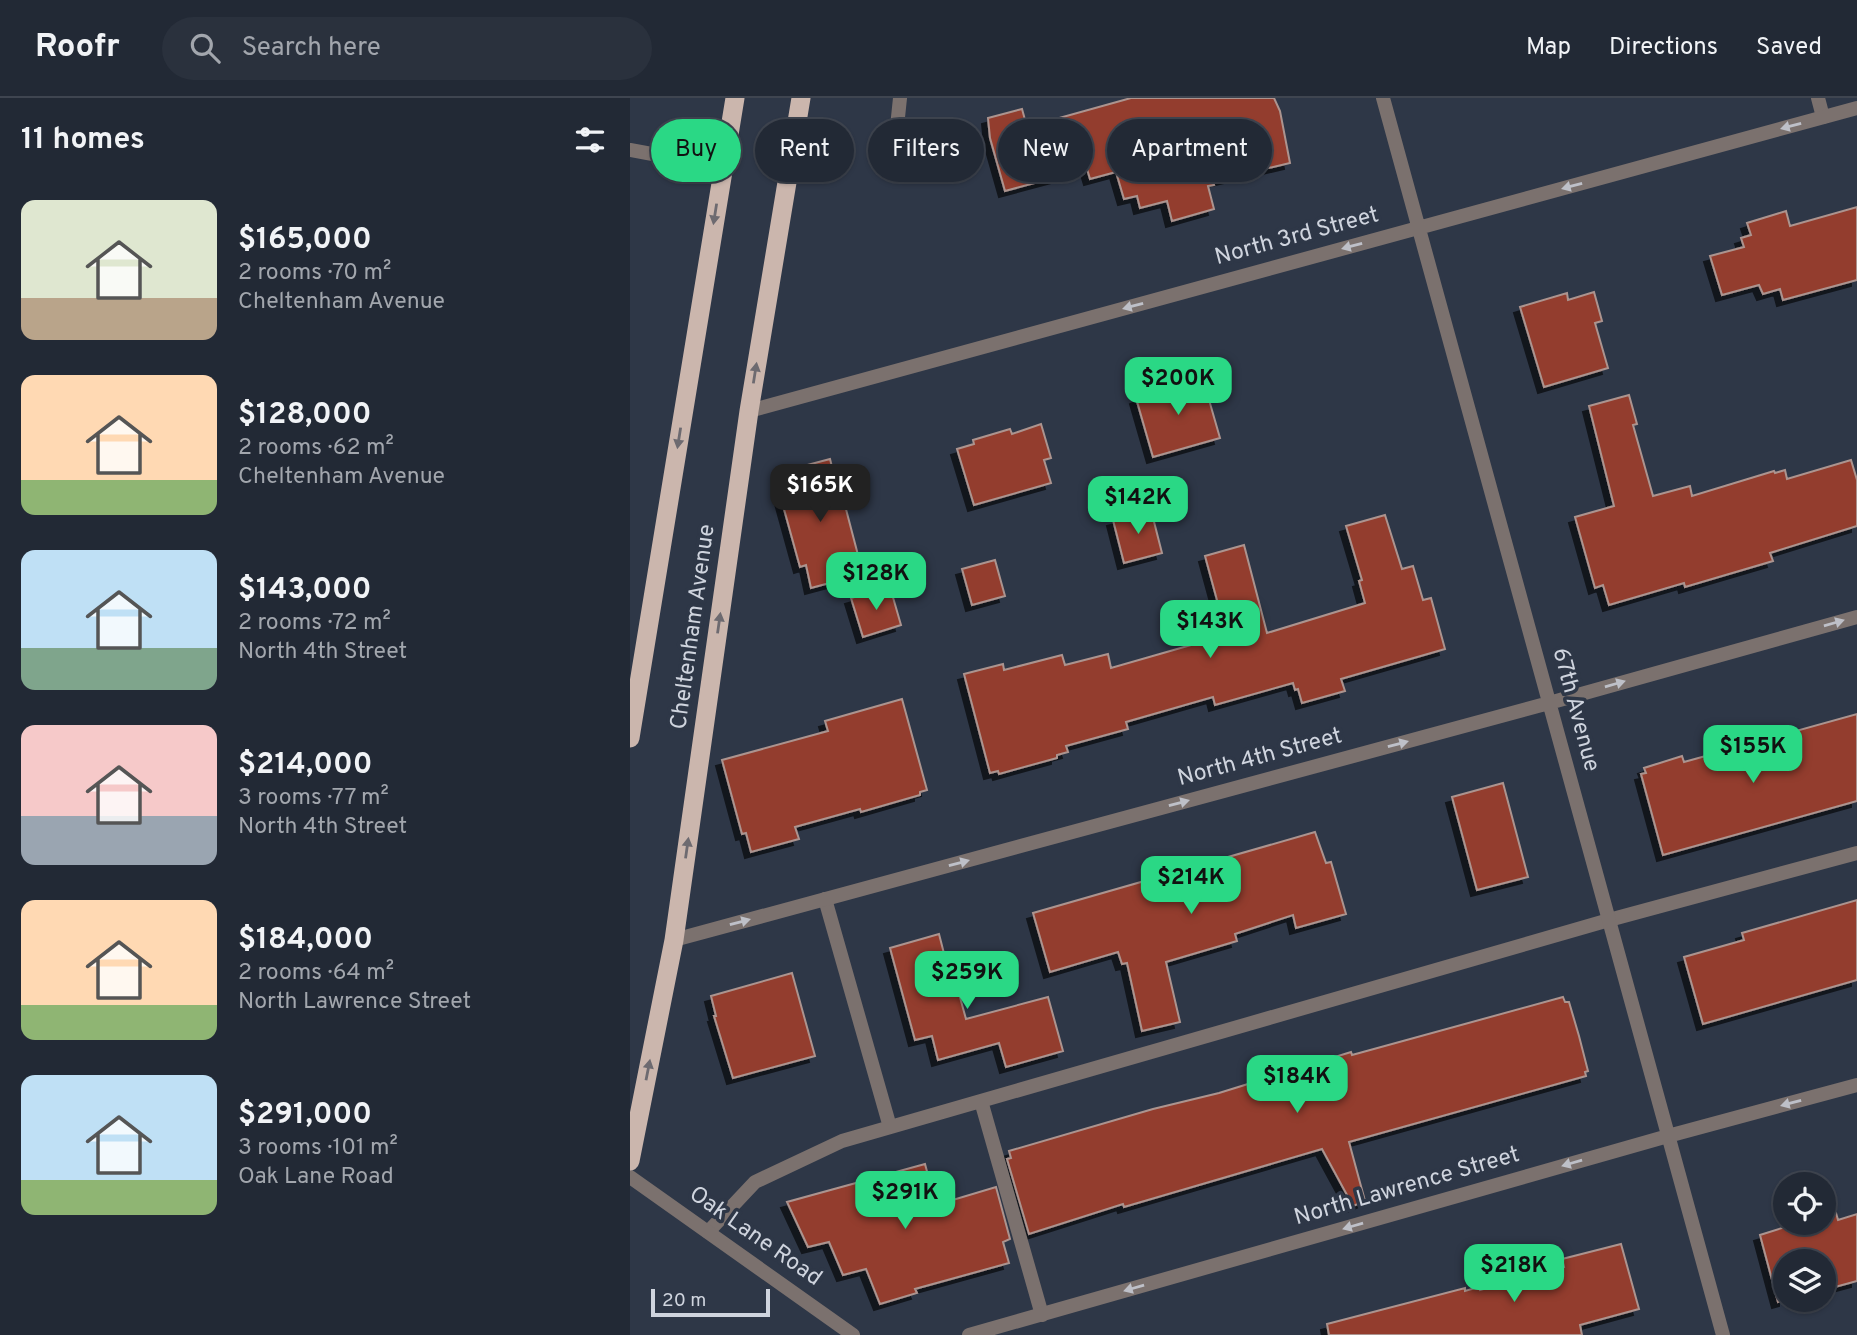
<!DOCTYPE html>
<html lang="en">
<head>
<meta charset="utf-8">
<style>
	body { margin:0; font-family:Overpass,sans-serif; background:#2a313d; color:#f1f3f6; height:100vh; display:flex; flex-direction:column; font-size:26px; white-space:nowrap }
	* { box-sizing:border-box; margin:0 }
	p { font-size:23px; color:#a2a6ad }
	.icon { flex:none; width:38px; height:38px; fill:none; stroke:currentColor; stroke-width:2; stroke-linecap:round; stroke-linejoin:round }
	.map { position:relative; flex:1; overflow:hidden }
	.sheet { display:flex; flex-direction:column; background:#222935; width:630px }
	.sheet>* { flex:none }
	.hud { position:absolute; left:21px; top:21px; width:665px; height:63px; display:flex; gap:14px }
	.controls { position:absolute; left:1143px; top:1074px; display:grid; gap:14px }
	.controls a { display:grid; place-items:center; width:63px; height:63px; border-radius:50%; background:#222935; box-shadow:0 2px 5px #0004,0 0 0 2px #3f4550; font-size:35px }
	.scale { position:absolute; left:21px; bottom:18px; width:119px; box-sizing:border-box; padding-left:7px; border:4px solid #cfd4de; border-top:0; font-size:19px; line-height:24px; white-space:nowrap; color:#cfd4de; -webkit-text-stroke:5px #2e3747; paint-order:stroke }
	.price { position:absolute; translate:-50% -60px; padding:0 16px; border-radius:14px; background:#2ad885; color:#111; font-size:23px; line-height:46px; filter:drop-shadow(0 2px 4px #0008) }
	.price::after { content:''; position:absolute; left:50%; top:42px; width:21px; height:16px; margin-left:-10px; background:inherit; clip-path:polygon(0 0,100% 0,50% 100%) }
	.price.selected { background:#222; color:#fff }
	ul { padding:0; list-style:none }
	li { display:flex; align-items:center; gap:21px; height:175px; padding:0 21px }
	li span { display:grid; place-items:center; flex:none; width:196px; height:140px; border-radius:14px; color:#555 }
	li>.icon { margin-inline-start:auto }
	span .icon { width:84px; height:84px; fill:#fffc; stroke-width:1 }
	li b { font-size:30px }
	h2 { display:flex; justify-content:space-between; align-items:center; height:84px; padding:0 21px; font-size:30px }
	.chip { padding:0 24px; border-radius:32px; background:#222935; box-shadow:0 2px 5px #0004,0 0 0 2px #3f4550; font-size:24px; line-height:63px }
	.chip.selected { background:#2ad885; color:#111 }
	header { display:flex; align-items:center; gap:42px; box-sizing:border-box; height:98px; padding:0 35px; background:#222935; border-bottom:2px solid #3f4550 }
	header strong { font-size:33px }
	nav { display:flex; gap:38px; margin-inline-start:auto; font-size:24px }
	.search { width:490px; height:63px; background:#2a313d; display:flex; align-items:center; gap:18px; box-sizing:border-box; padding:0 24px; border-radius:38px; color:#a2a6ad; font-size:26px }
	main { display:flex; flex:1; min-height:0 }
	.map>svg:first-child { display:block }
	.building { fill:#933d2d; stroke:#ac948f; stroke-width:2; filter:url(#shadow) }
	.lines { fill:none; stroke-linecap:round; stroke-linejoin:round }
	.service { stroke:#7b716e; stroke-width:14 }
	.minor { stroke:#7b716e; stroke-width:14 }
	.trunk { stroke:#cbb6ad; stroke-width:19 }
	.oneway { fill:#bec0c8 }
	.oneway2 { fill:#6d6a70 }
	.labels { text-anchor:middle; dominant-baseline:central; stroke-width:7; stroke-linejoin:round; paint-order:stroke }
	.street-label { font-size:23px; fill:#cfd4de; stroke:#2e3747 }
</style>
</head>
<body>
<header>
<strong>Roofr</strong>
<div class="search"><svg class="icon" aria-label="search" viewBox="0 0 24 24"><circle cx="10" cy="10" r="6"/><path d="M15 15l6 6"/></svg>Search here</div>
<nav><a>Map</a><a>Directions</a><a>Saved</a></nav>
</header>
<main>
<section class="sheet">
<h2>11 homes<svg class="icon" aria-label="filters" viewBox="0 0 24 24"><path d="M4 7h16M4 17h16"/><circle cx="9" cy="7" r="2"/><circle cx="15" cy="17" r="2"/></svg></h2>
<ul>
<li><span style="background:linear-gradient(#dfe7d0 70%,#b9a48a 0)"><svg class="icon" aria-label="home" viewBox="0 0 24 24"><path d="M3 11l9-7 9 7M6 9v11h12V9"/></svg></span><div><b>$165,000</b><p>2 rooms · 70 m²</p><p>Cheltenham Avenue</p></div></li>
<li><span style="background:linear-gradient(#ffd9b3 75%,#8fb573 0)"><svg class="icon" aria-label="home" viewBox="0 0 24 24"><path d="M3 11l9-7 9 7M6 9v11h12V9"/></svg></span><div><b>$128,000</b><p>2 rooms · 62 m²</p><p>Cheltenham Avenue</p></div></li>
<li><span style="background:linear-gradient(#bfe0f5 70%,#7fa58c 0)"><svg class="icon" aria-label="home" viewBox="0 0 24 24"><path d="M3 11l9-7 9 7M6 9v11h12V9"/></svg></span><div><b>$143,000</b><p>2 rooms · 72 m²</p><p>North 4th Street</p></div></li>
<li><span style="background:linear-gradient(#f6c9c9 65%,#9aa5b1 0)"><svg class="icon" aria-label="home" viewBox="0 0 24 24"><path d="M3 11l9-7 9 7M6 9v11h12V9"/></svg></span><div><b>$214,000</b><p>3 rooms · 77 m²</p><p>North 4th Street</p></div></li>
<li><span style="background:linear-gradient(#ffd9b3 75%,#8fb573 0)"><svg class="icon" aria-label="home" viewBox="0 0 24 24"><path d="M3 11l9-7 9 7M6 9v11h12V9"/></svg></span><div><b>$184,000</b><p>2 rooms · 64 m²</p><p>North Lawrence Street</p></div></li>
<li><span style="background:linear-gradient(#bfe0f5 75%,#8fb573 0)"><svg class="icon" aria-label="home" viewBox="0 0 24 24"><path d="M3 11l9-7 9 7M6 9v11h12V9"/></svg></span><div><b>$291,000</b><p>3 rooms · 101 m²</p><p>Oak Lane Road</p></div></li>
</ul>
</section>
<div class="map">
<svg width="1227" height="1237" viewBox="0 0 1227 1237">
	<defs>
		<filter id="shadow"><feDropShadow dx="-6" dy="6" stdDeviation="0" flood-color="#0009"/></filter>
	</defs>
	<rect width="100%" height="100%" fill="#2e3747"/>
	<path class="building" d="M501 0H644L650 13 660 65 583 83 584 87 578 88 584 111 542 123 537 103 510 110 507 98 494 101 486 74 460 81 457 71 375 93 360 40 358 20 392 11 397 29Z
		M1227 109V182L1153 202 1150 191 1133 196 1129 187 1092 197 1080 158 1114 149 1111 140 1121 137 1117 125 1156 113 1160 128Z
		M964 194 972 223 965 225 978 270 914 289 890 209 937 195 938 202Z
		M573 281 590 340 523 359 506 300 550 284 551 287Z
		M999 297 1007 326 1003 327 1023 398 1060 388 1062 398 1144 373 1145 375 1155 372 1157 381 1221 362 1227 382V428L1140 455 1143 463 1055 489 1054 485 979 507 973 487 965 490 945 419 984 408 959 308Z
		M411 326 421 360 414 362 421 385 344 407 327 351 344 346 343 342 380 331 382 336Z
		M200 361 204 377H207L233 476 181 490 176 467 170 469 149 393 155 391 151 374Z
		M521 412 532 455 494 465 483 422Z
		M755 417 772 471 783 468 793 502 801 500 815 551 711 581 715 593 672 605 668 591 665 592 663 585 585 607 583 599 496 624 498 631 436 648 438 654 427 657V660L369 676 368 673 360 675 334 576 373 566 374 572 432 557 435 567 478 556 481 570 568 545 565 532 593 524 575 458 614 447 637 535 735 505 729 483 732 482 716 428Z
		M365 462 375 498 342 507 332 471Z
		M260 489 271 527 233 539 221 500Z
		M272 601 297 692 290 694V697L231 714 230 711 165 729 169 741 121 754 116 735 112 736 92 662 198 633 195 623Z
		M1227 616V703L1033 757 1011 676 1016 675 1014 670 1052 658 1054 664Z
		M873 685 898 779 847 792 822 699Z
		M685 734 696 765 701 764 716 816 666 830 663 817 605 836 607 843 536 864 550 924 512 933 497 865 492 866 488 854 420 874 403 815Z
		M1227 802V882L1073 926 1054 859 1114 842 1112 835Z
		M309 836 319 875 323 874 336 921 418 899 433 953 376 969 369 945 308 962 302 938 285 942 260 850Z
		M162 875 185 958 103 980 84 918H86L81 898Z
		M933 899 935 904H939L949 938 958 973 955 974 956 978 719 1044 735 1103 723 1108 692 1051 494 1109 493 1106 399 1136 377 1061 381 1060 379 1053 523 1011 589 995 721 954 722 957Z
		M295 1066 306 1107 366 1089 380 1141 373 1144 379 1165 285 1191 287 1195 250 1206 236 1171 213 1177 199 1144 178 1149 157 1104Z
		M1206 1115 1208 1122 1227 1116V1183L1194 1192V1164H1155V1202L1148 1204 1130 1137 1168 1125H1194V1119Z
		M991 1146 1009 1211 950 1227 952 1237H699L697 1226 835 1190V1193L849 1189 850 1192 934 1169 932 1161Z"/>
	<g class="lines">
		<path class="service" d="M1188 0 1193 19
			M262 77 270 0
			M195 801 260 1029
			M351 1003 412 1217
			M78 1134 125 1084 212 1043 979 822 1227 755"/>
		<path class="minor" d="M753 0 1093 1237
			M0 52 92 69
			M119 313 1227 10
			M44 842 919 605 1227 519
			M0 1079 223 1237
			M339 1237 1038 1038 1227 987"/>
		<path class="trunk" d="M0 640 105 0
			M0 1063 44 842 119 313 171 0"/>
	</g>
	<defs><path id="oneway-solid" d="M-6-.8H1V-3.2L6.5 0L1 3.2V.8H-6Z" transform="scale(1.75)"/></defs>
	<g class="oneway">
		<use href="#oneway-solid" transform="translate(1161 28) rotate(165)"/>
		<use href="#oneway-solid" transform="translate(942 88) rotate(165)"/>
		<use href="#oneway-solid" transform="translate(722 148) rotate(165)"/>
		<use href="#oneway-solid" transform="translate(503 208) rotate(165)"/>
		<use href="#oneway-solid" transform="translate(1204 525) rotate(-16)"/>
		<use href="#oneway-solid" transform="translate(985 586) rotate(-16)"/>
		<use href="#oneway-solid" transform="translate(768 646) rotate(-15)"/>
		<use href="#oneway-solid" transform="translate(549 705) rotate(-15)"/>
		<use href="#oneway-solid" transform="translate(329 765) rotate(-15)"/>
		<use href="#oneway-solid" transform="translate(110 824) rotate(-15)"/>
		<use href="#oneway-solid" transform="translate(1161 1005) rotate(165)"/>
		<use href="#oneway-solid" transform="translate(942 1065) rotate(164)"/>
		<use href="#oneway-solid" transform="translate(723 1128) rotate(164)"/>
		<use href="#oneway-solid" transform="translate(504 1190) rotate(164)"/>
	</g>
	<g class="oneway2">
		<use href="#oneway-solid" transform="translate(85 116) rotate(99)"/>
		<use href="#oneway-solid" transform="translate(125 275) rotate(-81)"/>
		<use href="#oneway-solid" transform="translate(49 340) rotate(99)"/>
		<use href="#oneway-solid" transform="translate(89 525) rotate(-82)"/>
		<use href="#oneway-solid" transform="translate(57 750) rotate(-82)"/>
		<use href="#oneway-solid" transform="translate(18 972) rotate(-79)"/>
	</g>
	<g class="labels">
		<g class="street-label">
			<text transform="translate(667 139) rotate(-15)">North 3rd Street</text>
			<text transform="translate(64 529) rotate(-82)">Cheltenham Avenue</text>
			<text transform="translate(945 612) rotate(75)">67th Avenue</text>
			<text transform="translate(630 660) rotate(-15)">North 4th Street</text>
			<text transform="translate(777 1089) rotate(-16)">North Lawrence Street</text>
			<text transform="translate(125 1139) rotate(35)">Oak Lane Road</text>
		</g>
	</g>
</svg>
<div class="controls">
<a><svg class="icon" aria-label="locate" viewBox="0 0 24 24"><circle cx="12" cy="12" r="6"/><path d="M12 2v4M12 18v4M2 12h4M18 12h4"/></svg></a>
<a><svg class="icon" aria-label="layers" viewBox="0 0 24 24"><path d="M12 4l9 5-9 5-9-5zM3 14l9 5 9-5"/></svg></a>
</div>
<div class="scale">20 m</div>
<b class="price" style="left:548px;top:319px">$200K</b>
<b class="price selected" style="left:190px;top:426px">$165K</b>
<b class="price" style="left:508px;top:438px">$142K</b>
<b class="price" style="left:246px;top:514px">$128K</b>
<b class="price" style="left:580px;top:562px">$143K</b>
<b class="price" style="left:1123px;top:687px">$155K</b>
<b class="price" style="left:561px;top:818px">$214K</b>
<b class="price" style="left:337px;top:913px">$259K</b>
<b class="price" style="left:667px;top:1017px">$184K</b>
<b class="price" style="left:275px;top:1133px">$291K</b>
<b class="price" style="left:884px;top:1206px">$218K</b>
<div class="hud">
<a class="chip selected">Buy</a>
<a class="chip">Rent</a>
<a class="chip">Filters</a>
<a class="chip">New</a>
<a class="chip">Apartment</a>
</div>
</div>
</main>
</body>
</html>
